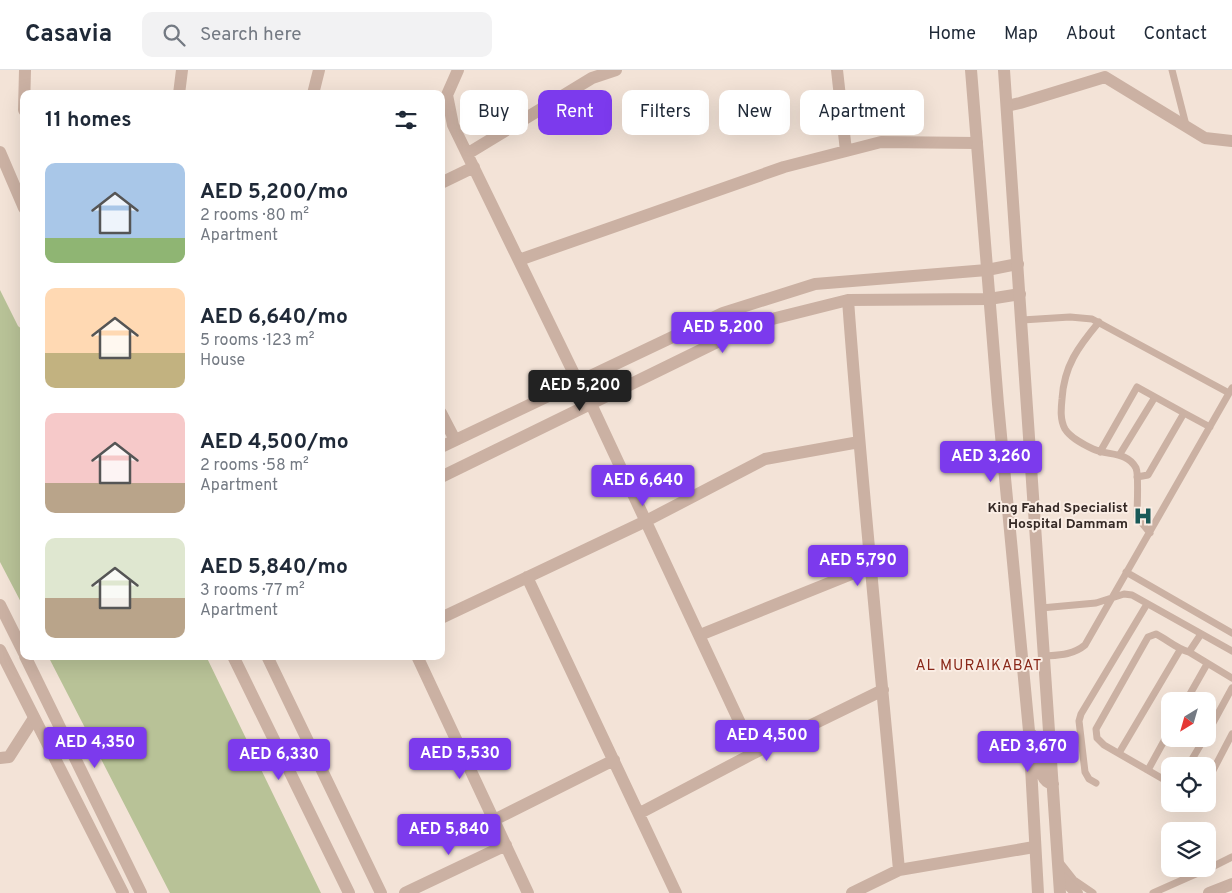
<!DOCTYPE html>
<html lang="en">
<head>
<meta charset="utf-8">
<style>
	body { margin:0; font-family:Overpass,sans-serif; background:#f2f2f3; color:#1f2937; height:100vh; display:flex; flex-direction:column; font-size:19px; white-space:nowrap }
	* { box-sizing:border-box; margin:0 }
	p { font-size:16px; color:#747a83 }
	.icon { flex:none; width:28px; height:28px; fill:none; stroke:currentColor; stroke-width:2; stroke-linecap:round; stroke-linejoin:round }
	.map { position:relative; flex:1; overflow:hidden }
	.side { position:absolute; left:20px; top:20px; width:425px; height:570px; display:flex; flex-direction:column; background:#fff; border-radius:10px; box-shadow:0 5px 20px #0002 }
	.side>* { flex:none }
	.hud { position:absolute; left:460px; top:20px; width:475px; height:45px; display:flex; gap:10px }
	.needle { width:32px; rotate:217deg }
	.tools { position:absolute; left:1161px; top:622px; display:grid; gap:10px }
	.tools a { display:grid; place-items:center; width:55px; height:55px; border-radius:10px; background:#fff; box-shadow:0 5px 20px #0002; font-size:25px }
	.price { position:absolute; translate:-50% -42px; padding:0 11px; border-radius:5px; background:#7c3aed; color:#fff; font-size:16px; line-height:32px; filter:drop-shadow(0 1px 2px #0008) }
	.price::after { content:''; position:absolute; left:50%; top:30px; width:15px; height:11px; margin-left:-8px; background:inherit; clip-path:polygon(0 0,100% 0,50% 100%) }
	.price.active { background:#222; color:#fff }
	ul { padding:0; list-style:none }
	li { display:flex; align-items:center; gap:15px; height:125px; padding:0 25px }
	li span { display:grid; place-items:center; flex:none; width:140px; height:100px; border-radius:10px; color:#555 }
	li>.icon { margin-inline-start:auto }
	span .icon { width:60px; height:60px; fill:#fffc; stroke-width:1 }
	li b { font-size:21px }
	h2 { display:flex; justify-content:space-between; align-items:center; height:60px; padding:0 25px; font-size:21px }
	.tag { padding:0 18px; border-radius:10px; background:#fff; box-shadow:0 5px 20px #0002; font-size:18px; line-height:45px }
	.tag.active { background:#7c3aed; color:#fff }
	header { display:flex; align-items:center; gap:30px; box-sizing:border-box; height:70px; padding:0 25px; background:#fff; border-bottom:1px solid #e0e1e3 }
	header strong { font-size:24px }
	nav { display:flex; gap:28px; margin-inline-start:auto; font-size:18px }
	.search { width:350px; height:45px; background:#f2f2f3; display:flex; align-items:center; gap:12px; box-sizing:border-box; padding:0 18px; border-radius:10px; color:#747a83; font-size:19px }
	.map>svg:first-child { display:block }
	.green { fill:#b8c297 }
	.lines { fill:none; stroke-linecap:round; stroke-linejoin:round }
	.service { stroke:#cbb1a3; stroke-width:7 }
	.minor { stroke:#cbb1a3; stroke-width:12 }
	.tertiary { stroke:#cbb1a3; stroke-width:12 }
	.labels { text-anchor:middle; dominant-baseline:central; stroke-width:4; stroke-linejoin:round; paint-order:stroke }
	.poi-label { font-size:14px; font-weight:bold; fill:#352925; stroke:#faede4; text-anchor:end }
	.neighbourhood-label { font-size:15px; letter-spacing:1px; fill:#892819; stroke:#faede4 }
</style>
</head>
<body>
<header>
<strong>Casavia</strong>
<div class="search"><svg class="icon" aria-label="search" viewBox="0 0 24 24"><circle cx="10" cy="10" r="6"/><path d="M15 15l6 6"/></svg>Search here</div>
<nav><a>Home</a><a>Map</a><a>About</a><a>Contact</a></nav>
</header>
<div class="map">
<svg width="1232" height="823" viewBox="0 0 1232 823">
	<rect width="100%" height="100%" fill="#f3e3d7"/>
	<path class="green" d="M0 220 18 256 24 261V538L0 492Z
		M48 586H206L321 823H170Z"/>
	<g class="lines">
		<path class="service" d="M1172 0 1186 55
			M1022 250 1070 247 1092 249 1229 323
			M1099 252C1078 277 1064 296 1062 329 1061 339 1060 350 1065 359 1070 367 1084 375 1093 379 1108 386 1127 381 1136 398 1139 405 1137 437 1137 447L1150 463
			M1100 382 1137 317 1184 343
			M1120 384 1155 327
			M1137 407 1148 405 1184 343 1210 357
			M1126 502 1232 563
			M1041 538 1096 533 1124 524 1132 525 1232 581
			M1189 582 1232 608
			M1045 586C1059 585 1073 585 1085 575L1232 318
			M1186 631 1207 594
			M1208 662 1232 618
			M1119 683 1180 580
			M1188 696 1204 669
			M1148 700 1170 660
			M1208 710 1232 664
			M1096 713 1089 709 1085 702 1079 651 1081 644 1147 534
			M1170 713 1104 675 1097 668 1096 659 1148 567 1156 564C1168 570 1177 579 1189 582L1201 564
			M1059 791 1074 810 1093 823
			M1208 799 1232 787
			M1153 823 1207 799"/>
		<path class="minor" d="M458 0 447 25 453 55 578 312 591 334 754 683
			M837 0 846 81
			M179 24 182 0
			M313 24 319 0
			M1007 36 1020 33 1105 7 1205 68 1232 71
			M467 84 592 8 616 0
			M441 113 474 97
			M519 190 784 97 881 72 977 73
			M848 230C862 421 882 610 899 800
			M441 343 455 370
			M441 377 723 243 815 214 987 200 1018 194
			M441 407 756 253 848 230 989 229 1020 224
			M527 507 676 823
			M441 548 646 451 765 389 859 372
			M700 565 869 497
			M417 586 528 823
			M0 688 9 687 34 648
			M640 743 754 683 883 620
			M494 750 614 690
			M1059 805 1077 823
			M405 823 506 775
			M852 823 899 800 1034 777
			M1209 823 1232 814"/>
		<path class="tertiary" d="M971 0 998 334 1029 661 1038 823
			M1004 0 1060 823
			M24 40 25 0
			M0 82 24 138
			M0 535 24 583
			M0 580 123 823
			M25 586 141 823
			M233 586 349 823
			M267 586 381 823
			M1032 665C1035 670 1037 674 1039 680 1041 692 1038 711 1053 714"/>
	</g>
	<defs>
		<g id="hospital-bare" transform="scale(1.5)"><path d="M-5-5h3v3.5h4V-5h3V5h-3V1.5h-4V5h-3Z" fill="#195957" stroke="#faede4" stroke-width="2.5" paint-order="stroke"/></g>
	</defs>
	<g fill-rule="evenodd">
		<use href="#hospital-bare" x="1143" y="446"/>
	</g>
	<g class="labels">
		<g class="poi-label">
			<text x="1128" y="438">King Fahad Specialist<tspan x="1128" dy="16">Hospital Dammam</tspan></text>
		</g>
		<g class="neighbourhood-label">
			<text x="979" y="596">AL MURAIKABAT</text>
		</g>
	</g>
</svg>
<div class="tools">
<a><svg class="needle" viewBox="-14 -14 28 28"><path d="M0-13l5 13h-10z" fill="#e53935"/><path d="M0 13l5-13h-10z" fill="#747a83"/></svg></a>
<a><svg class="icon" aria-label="locate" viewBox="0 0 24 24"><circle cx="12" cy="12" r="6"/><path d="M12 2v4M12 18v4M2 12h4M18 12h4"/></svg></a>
<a><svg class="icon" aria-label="layers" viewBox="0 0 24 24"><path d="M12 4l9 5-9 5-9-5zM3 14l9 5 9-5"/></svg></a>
</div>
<b class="price" style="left:723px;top:284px">AED 5,200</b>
<b class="price active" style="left:580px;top:342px">AED 5,200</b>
<b class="price" style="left:991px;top:413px">AED 3,260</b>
<b class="price" style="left:643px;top:437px">AED 6,640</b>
<b class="price" style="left:858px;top:517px">AED 5,790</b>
<b class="price" style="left:767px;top:692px">AED 4,500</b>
<b class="price" style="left:95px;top:699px">AED 4,350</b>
<b class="price" style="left:1028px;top:703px">AED 3,670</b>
<b class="price" style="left:460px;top:710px">AED 5,530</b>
<b class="price" style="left:279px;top:711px">AED 6,330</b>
<b class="price" style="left:449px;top:786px">AED 5,840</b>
<div class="hud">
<a class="tag">Buy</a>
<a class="tag active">Rent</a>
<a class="tag">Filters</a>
<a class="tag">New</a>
<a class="tag">Apartment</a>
</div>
<section class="side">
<h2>11 homes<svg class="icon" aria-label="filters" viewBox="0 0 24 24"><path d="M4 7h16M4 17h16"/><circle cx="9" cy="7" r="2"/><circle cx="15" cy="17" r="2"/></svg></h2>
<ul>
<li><span style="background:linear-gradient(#a9c7e8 75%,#8fb573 0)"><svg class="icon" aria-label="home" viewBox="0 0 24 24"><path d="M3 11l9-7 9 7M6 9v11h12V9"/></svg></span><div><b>AED 5,200/mo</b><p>2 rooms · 80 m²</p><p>Apartment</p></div></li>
<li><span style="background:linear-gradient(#ffd9b3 65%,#c2b280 0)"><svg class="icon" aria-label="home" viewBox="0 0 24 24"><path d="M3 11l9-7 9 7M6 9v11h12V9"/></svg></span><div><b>AED 6,640/mo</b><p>5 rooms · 123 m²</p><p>House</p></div></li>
<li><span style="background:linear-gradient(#f6c9c9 70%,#b9a48a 0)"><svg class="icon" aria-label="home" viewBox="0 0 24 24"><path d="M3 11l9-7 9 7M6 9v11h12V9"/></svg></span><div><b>AED 4,500/mo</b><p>2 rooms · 58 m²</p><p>Apartment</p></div></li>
<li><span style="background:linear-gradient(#dfe7d0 60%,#b9a48a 0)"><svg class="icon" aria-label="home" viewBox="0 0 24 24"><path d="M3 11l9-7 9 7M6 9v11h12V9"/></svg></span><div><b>AED 5,840/mo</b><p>3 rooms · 77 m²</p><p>Apartment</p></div></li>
</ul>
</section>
</div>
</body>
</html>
